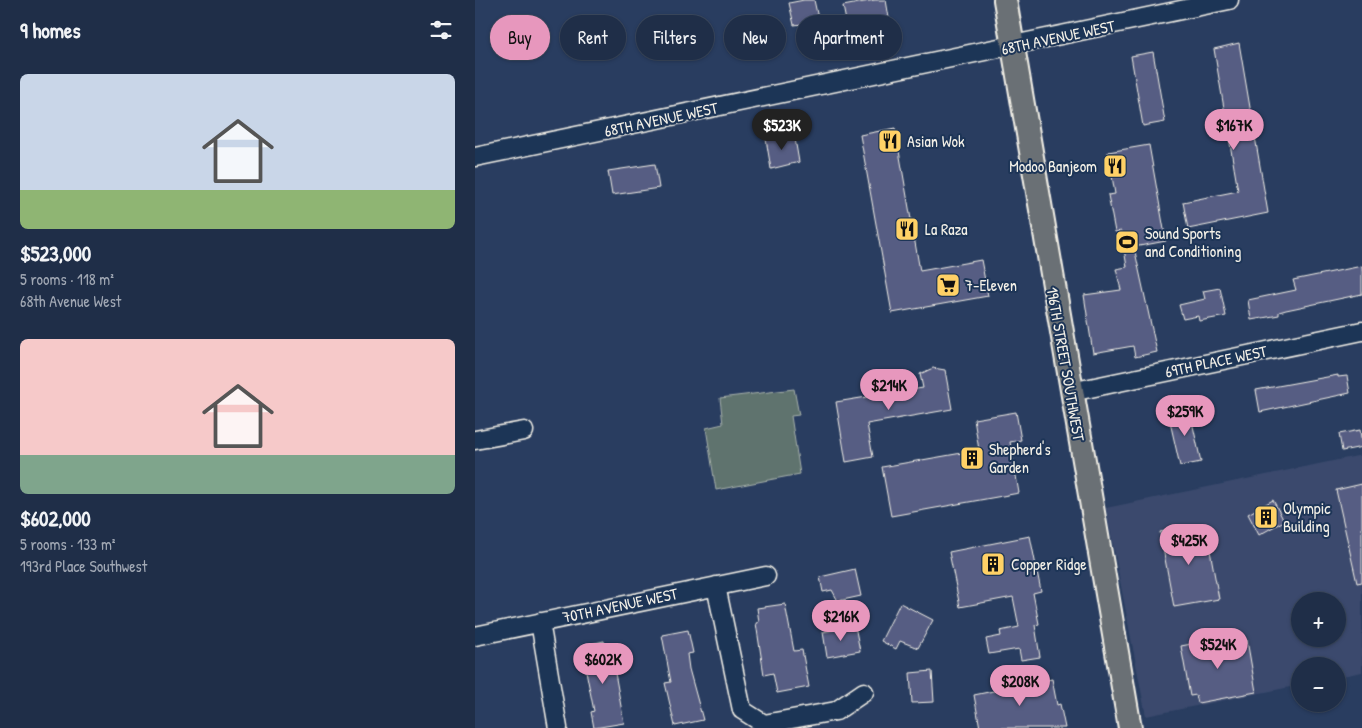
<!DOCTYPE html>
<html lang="en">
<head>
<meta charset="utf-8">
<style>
	body { margin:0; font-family:"Patrick Hand",sans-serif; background:#27364f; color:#f1f3f6; height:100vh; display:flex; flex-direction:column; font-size:19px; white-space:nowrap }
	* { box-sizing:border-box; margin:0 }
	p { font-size:16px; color:#a1a8b4 }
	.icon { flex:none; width:28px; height:28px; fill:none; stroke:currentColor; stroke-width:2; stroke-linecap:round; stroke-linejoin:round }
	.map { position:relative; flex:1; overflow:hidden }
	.sheet { display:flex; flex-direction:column; background:#1f2e48; width:475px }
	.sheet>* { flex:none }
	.top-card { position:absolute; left:15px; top:15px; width:475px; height:45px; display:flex; gap:10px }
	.tools { position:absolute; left:816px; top:592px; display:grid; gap:10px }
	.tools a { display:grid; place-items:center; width:55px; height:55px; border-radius:50%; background:#1f2e48; box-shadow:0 1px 4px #0004,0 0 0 1px #3c4a60; font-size:25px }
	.price { position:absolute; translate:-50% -42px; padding:0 11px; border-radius:18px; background:#e797bd; color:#111; font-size:16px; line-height:32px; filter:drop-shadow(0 1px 2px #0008) }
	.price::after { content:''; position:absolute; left:50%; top:30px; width:15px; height:11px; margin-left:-8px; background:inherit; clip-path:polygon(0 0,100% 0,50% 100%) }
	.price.on { background:#222; color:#fff }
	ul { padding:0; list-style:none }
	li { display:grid; align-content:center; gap:10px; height:265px; padding:0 20px }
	li span { display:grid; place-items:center; height:155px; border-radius:8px; color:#555 }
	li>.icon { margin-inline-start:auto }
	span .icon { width:90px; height:90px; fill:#fffc; stroke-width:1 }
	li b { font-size:21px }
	h2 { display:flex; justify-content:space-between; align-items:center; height:60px; padding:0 20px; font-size:21px }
	.tag { padding:0 18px; border-radius:22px; background:#1f2e48; box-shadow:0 1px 4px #0004,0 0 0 1px #3c4a60; font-size:18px; line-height:45px }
	.tag.on { background:#e797bd; color:#111 }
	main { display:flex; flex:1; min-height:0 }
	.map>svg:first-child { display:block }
	.built { fill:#3b4a6d; fill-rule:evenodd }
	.green { fill:#5e736e; stroke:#a9b2ab }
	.building { fill:#575d83; stroke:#f4f1e8 }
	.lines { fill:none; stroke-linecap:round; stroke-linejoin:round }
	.minor-casing { stroke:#f4f1e8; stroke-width:21 }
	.major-casing { stroke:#f4f1e8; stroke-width:26 }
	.minor { stroke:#1d3557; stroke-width:18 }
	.major { stroke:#6a7074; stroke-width:22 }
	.labels { text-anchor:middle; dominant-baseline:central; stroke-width:4; stroke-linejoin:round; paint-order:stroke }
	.street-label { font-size:16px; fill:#f4f1e8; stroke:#1d3557 }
	.poi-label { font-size:16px; fill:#f4f1e8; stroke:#1d3557; text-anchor:start }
</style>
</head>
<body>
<main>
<section class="sheet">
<h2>9 homes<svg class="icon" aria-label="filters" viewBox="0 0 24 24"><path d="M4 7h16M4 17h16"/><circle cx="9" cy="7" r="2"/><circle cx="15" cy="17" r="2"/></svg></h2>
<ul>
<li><span style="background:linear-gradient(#c9d6e8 75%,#8fb573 0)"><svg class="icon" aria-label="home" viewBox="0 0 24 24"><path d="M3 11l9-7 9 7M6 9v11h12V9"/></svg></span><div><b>$523,000</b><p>5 rooms · 118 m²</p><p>68th Avenue West</p></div></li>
<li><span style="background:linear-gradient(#f6c9c9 75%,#7fa58c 0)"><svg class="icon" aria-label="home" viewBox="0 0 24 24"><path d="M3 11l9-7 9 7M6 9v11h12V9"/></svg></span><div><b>$602,000</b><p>5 rooms · 133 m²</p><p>193rd Place Southwest</p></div></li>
</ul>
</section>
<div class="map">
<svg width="887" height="728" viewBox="0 0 887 728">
	<rect width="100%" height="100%" fill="#293d60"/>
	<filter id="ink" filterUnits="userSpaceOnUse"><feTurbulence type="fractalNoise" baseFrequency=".02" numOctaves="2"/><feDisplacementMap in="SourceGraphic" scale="10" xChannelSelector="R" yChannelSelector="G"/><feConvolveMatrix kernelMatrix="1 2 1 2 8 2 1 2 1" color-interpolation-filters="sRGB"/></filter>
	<g filter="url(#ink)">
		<path class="built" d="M887 455V672L863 677 862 666H825V685L671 716 631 508ZM825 601H862V639H825Z"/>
		<path class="green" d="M319 389 324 415 316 416 325 474 241 490 231 428 248 424 245 398Z"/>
		<path class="building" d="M329 0H339L344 23 327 27V24L319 25 314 3Z
			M400 0H411L415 24 373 31 368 6Z
			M764 43 793 213 713 229 708 202 763 191 739 49Z
			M678 52 690 122 668 126 656 56Z
			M420 128 445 271 506 260 513 296 417 313 385 135Z
			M319 133 324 162 296 169 291 139Z
			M674 145 691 241 659 247 682 352 660 357 658 346 618 353 609 295 646 290 641 269 652 267 646 231 640 232 633 195 640 194 633 152Z
			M180 164 184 188 137 195 133 171Z
			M887 266V294L811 310 804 312V315L776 320 773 300 821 290 818 280Z
			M745 288 751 316 724 321 723 316 708 319 704 305 730 299 728 291Z
			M458 368 470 370 477 409 392 424 398 457 371 462 361 402 448 388 445 374Z
			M863 375V377L872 376 875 393 785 412 781 390Z
			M714 408 726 462 705 466 693 413Z
			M541 412 546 440 535 442 544 493 416 516 407 467 504 450 499 419Z
			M885 430 887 447 867 451 864 434Z
			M887 484V582L882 583 861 490Z
			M798 500 809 521 784 535 773 514Z
			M730 524 744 599 699 607 685 532Z
			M555 536 566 591 558 593 564 624 560 625 565 657 546 660 544 649 514 654 511 639 526 636 525 631 544 627 538 597 485 607 474 552Z
			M380 569 386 596 363 601 357 590 348 592 345 577Z
			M425 603 458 620 443 648 425 641 421 649 406 641Z
			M310 604 319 651 327 650 334 687 302 693 298 673 289 675 281 623 284 622 282 608Z
			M380 626 385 651 352 657 348 632Z
			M213 630 218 653 212 654 214 669 228 720 200 726 190 683 196 682 187 635Z
			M748 638 749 644 772 640 781 692 723 703 721 695 715 696 706 646Z
			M129 641 133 659 146 656 149 672 140 673 149 723 119 728 116 712 119 711 106 646Z
			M457 671 459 702 437 703 435 673Z
			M577 679 582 705 585 704 590 728H505L499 695Z"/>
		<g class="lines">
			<g class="minor-casing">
				<path id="minor" d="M0 157 754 0
					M596 392 887 331
					M0 440 49 431
					M241 586 267 710 289 724 361 711 389 692
					M65 622 83 728
					M0 636 291 576"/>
			</g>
			<g class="major-casing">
				<path id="major" d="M530 0 655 728"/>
			</g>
			<use href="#minor" class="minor"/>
			<use href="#major" class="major"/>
		</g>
	</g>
	<defs>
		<g id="restaurant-square" transform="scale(1.25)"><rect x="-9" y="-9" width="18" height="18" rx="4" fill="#ffd166" stroke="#1d3557"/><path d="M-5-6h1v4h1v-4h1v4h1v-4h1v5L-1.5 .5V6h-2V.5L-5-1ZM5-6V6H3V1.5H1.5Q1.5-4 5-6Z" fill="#111"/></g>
		<g id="stadium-square" transform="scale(1.25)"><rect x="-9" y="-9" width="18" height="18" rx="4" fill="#ffd166" stroke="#1d3557"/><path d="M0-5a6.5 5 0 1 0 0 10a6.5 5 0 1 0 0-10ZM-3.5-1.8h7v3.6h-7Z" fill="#111"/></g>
		<g id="supermarket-square" transform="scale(1.25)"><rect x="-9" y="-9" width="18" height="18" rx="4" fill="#ffd166" stroke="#1d3557"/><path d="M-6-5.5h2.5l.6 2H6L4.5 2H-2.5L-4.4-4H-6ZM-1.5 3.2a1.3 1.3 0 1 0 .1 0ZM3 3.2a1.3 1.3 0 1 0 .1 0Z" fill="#111"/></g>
		<g id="building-square" transform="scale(1.25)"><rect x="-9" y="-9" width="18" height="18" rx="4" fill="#ffd166" stroke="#1d3557"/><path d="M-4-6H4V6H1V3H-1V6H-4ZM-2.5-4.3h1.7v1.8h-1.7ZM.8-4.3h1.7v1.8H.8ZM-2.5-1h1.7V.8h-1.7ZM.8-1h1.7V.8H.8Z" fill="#111"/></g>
	</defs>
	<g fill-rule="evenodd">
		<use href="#restaurant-square" x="415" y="141"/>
		<use href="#restaurant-square" x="640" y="166"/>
		<use href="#restaurant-square" x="432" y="229"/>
		<use href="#stadium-square" x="652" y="242"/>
		<use href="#supermarket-square" x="473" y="285"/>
		<use href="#building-square" x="497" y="458"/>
		<use href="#building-square" x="791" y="517"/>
		<use href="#building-square" x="518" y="564"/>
	</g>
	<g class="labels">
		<g class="street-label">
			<text transform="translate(583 37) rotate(-12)">68TH AVENUE WEST</text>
			<text transform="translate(186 119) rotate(-12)">68TH AVENUE WEST</text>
			<text transform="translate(741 361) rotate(-12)">69TH PLACE WEST</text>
			<text transform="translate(591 364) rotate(80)">196TH STREET SOUTHWEST</text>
			<text transform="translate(145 605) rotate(-12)">70TH AVENUE WEST</text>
		</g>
		<g class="poi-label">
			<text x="432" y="141">Asian Wok</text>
			<text x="622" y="166" text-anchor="end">Modoo Banjeom</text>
			<text x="450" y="229">La Raza</text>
			<text x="670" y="233">Sound Sports<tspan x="670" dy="18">and Conditioning</tspan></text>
			<text x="490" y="285">7-Eleven</text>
			<text x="514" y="449">Shepherd's<tspan x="514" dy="18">Garden</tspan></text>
			<text x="808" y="508">Olympic<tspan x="808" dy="18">Building</tspan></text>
			<text x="536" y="564">Copper Ridge</text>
		</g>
	</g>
</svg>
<div class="tools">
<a>+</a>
<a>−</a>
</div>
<b class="price on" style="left:307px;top:151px">$523K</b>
<b class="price" style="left:759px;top:151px">$167K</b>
<b class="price" style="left:414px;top:411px">$214K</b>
<b class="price" style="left:710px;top:437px">$259K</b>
<b class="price" style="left:714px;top:566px">$425K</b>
<b class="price" style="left:366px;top:642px">$216K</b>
<b class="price" style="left:743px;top:670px">$524K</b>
<b class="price" style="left:128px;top:685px">$602K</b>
<b class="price" style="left:545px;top:707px">$208K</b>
<div class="top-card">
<a class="tag on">Buy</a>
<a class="tag">Rent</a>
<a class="tag">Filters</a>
<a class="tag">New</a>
<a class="tag">Apartment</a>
</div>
</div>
</main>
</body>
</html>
